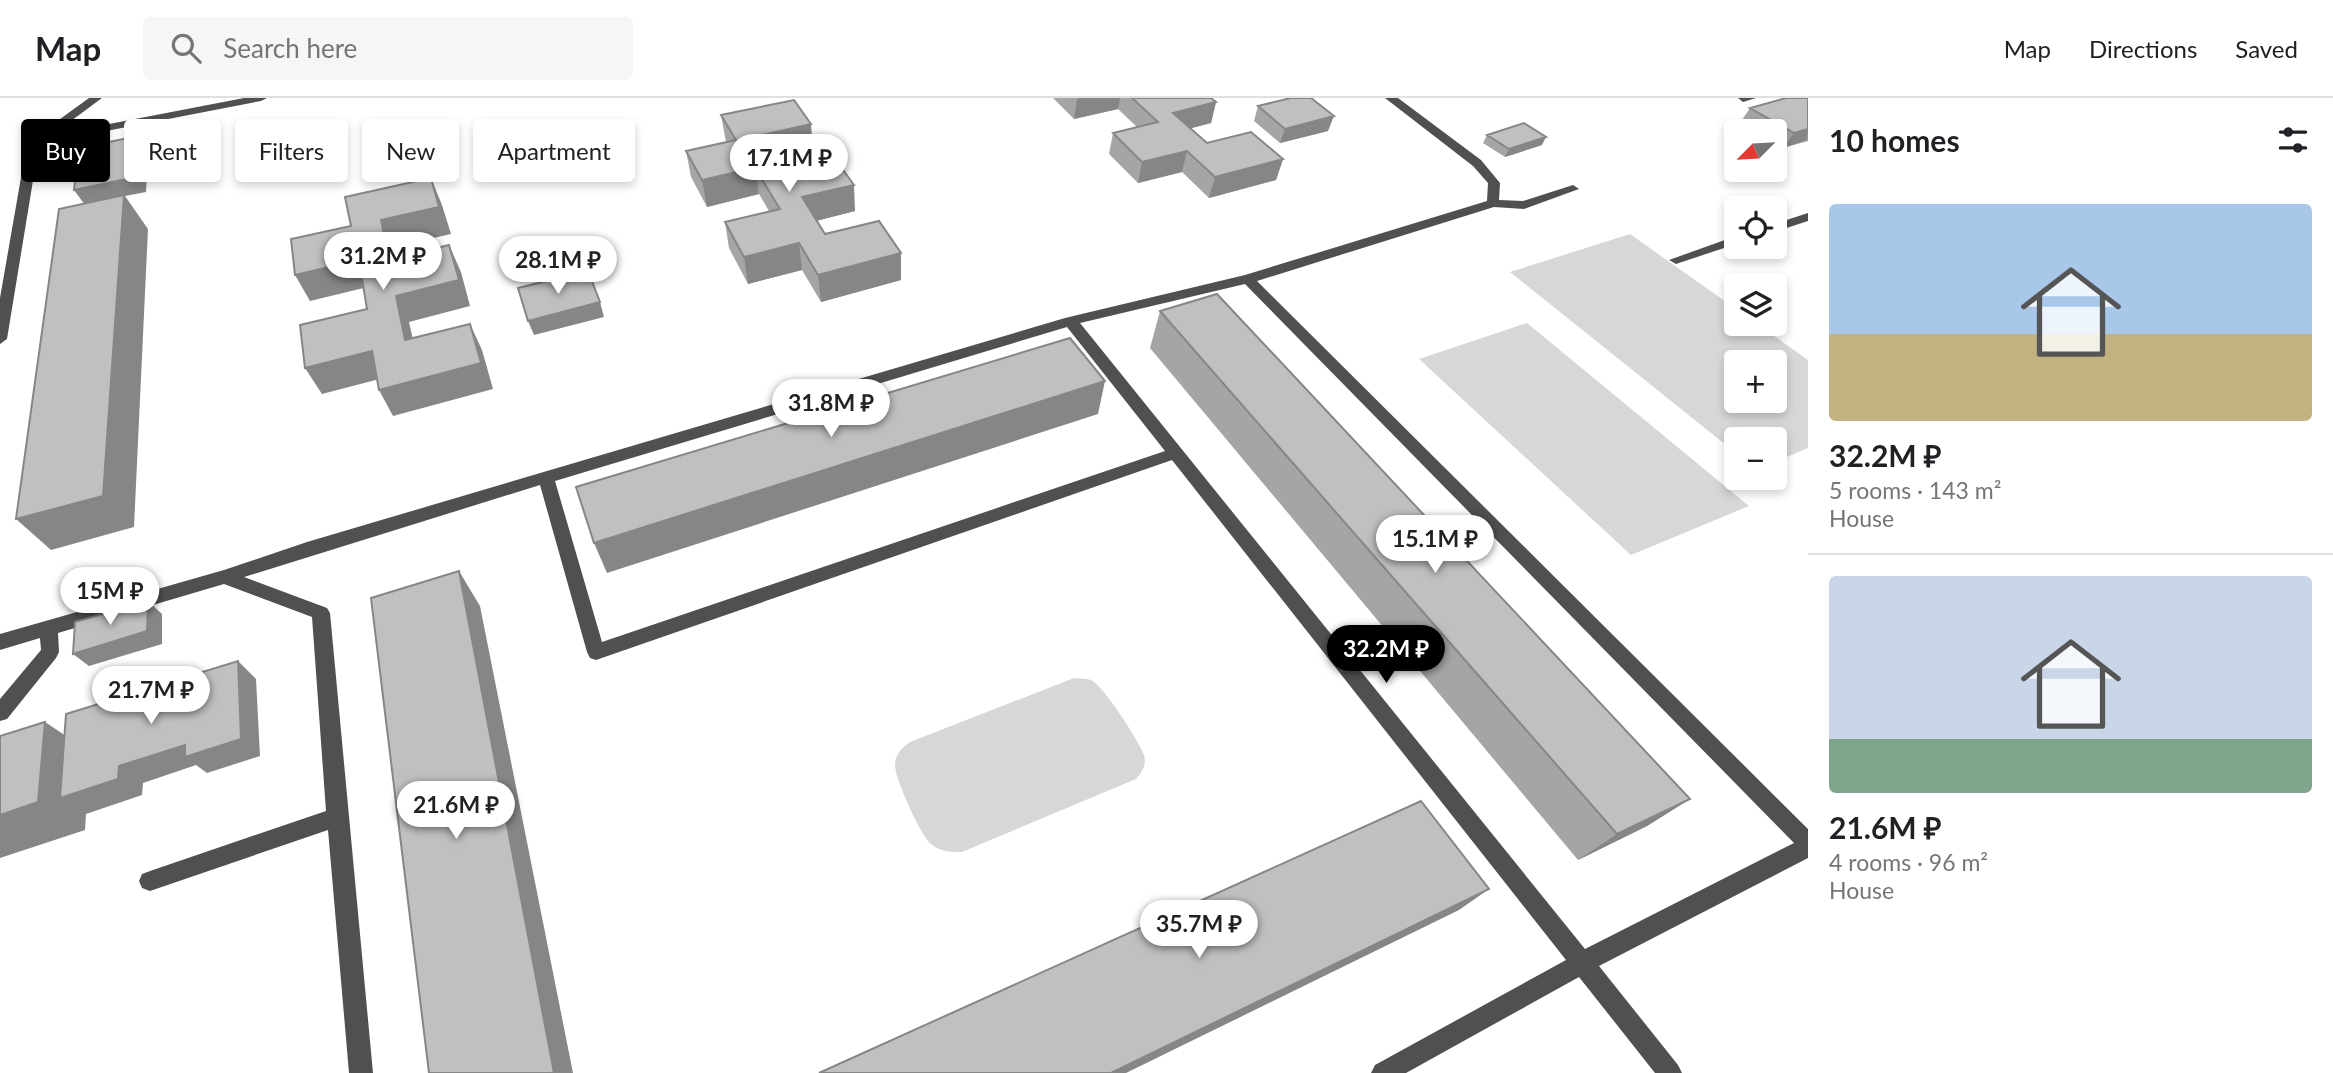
<!DOCTYPE html>
<html lang="en">
<head>
<meta charset="utf-8">
<style>
	body { margin:0; font-family:Lato,sans-serif; background:#f6f6f6; color:#202124; height:100vh; display:flex; flex-direction:column; font-size:26px; white-space:nowrap }
	* { box-sizing:border-box; margin:0 }
	p { font-size:23px; color:#757577 }
	.icon { flex:none; width:38px; height:38px; fill:none; stroke:currentColor; stroke-width:2; stroke-linecap:round; stroke-linejoin:round }
	.map { position:relative; flex:1; overflow:hidden }
	.panel { display:flex; flex-direction:column; background:#fff; width:525px }
	.panel>* { flex:none }
	.hud { position:absolute; left:21px; top:21px; width:665px; height:63px; display:flex; gap:14px }
	.needle { width:46px; rotate:246deg }
	.buttons { position:absolute; left:1724px; top:21px; display:grid; gap:14px }
	.buttons a { display:grid; place-items:center; width:63px; height:63px; border-radius:7px; background:#fff; box-shadow:0 4px 10px #0003; font-size:35px }
	.price { position:absolute; translate:-50% -60px; padding:0 16px; border-radius:24px; background:#fff; color:#222; font-size:23px; line-height:46px; filter:drop-shadow(0 2px 4px #0008) }
	.price::after { content:''; position:absolute; left:50%; top:42px; width:21px; height:16px; margin-left:-10px; background:inherit; clip-path:polygon(0 0,100% 0,50% 100%) }
	.price.active { background:#000; color:#fff }
	ul { padding:0; list-style:none }
	li { display:grid; align-content:center; gap:14px; height:371px; padding:0 21px }
	li+li { border-top:2px solid #e0e0e0 }
	li span { display:grid; place-items:center; height:217px; border-radius:7px; color:#555 }
	li>.icon { margin-inline-start:auto }
	span .icon { width:126px; height:126px; fill:#fffc; stroke-width:1 }
	li b { font-size:30px }
	h2 { display:flex; justify-content:space-between; align-items:center; height:84px; padding:0 21px; font-size:30px }
	.tag { padding:0 24px; border-radius:7px; background:#fff; box-shadow:0 4px 10px #0003; font-size:24px; line-height:63px }
	.tag.active { background:#000; color:#fff }
	header { display:flex; align-items:center; gap:42px; box-sizing:border-box; height:98px; padding:0 35px; background:#fff; border-bottom:2px solid #e0e0e0 }
	header strong { font-size:33px }
	nav { display:flex; gap:38px; margin-inline-start:auto; font-size:24px }
	.search { width:490px; height:63px; background:#f6f6f6; display:flex; align-items:center; gap:18px; box-sizing:border-box; padding:0 24px; border-radius:7px; color:#757577; font-size:26px }
	main { display:flex; flex:1; min-height:0 }
	.map>svg:first-child { display:block }
	.green { fill:#d7d7d7; fill-rule:evenodd }
	.lines { fill:none; stroke-linecap:round; stroke-linejoin:round }
	.minor { fill:#505050; fill-rule:evenodd }
	.wall { fill:#a5a5a5 }
	.shaded-wall { fill:#868686 }
	.building { fill:#c0c0c0; stroke:#868686; stroke-width:2 }
</style>
</head>
<body>
<header>
<strong>Map</strong>
<div class="search"><svg class="icon" aria-label="search" viewBox="0 0 24 24"><circle cx="10" cy="10" r="6"/><path d="M15 15l6 6"/></svg>Search here</div>
<nav><a>Map</a><a>Directions</a><a>Saved</a></nav>
</header>
<main>
<div class="map">
<svg width="1808" height="975" viewBox="0 0 1808 975">
	<rect width="100%" height="100%" fill="#fff"/>
	<path class="green" d="M1630 136 1736 211V226H1757L1808 262V350L1775 364 1774 341H1736V355L1510 174ZM1736 264H1774V303H1736Z
		M1527 225 1749 408 1631 457 1419 261Z
		M1074 580C1079 581 1086 580 1091 582 1103 587 1139 643 1144 657 1147 667 1142 674 1136 681L962 754C950 754 941 754 931 746 921 738 894 679 895 666 896 655 902 650 910 644Z"/>
	<g class="lines">
		<path class="minor" d="M89 0H102L52 37 244 0H267L261 3 39 46 7 241 0 246V200L27 45Z
			M1385 0H1398L1481 62 1500 85 1499 102 1523 103 1573 87 1579 91 1524 111 1494 109 1257 183 1808 731V760L1599 868 1678 967 1682 975H1655L1579 879 1406 975H1371L1375 967 1566 862 1172 362 596 562 590 560 587 554 540 387 244 479 327 510 330 515 373 975H349L328 732 150 793 142 790 139 783 142 776 150 773 326 713 312 519 224 486 58 535 59 554 56 560 7 621 0 623V601L41 552 40 540 0 552V536L224 472 307 444 1065 220 1245 177 1487 103 1488 85 1473 68ZM1245 186 1794 745 1585 851 1080 225ZM1067 229 1165 353 602 544 555 383Z
			M1738 0H1756L1743 4Z
			M1808 115V123L1774 134V126Z
			M1736 138V146L1676 166 1669 162Z"/>
	</g>
	<path class="wall" d="M1053 0H1211L1216 4 1211 25 1191 30 1207 45 1283 61 1276 82 1209 100 1182 74 1138 85 1109 56 1113 35 1137 29 1118 11 1074 21Z
		M1808 0V43L1783 50 1774 45V33H1754L1740 25 1750 10Z
		M1258 8 1328 33 1280 45 1254 23Z
		M721 17 813 52 777 60 783 70 855 113 816 123 825 136 901 182 821 204 802 172 748 186 729 150 725 124 769 113 759 96 707 109 691 79 686 53 726 44Z
		M1487 37 1542 47 1505 59 1483 45Z
		M1160 213 1690 701 1647 728 1578 762 1150 250Z"/>
	<path class="shaded-wall" d="M1080 0H1120L1118 11 1074 21 1077 1Z
		M1216 4 1211 25 1169 36 1173 15Z
		M1334 18 1328 33 1280 45 1285 31Z
		M811 26 813 52 765 63 762 37Z
		M1808 31 1807 42 1783 50 1794 35Z
		M138 38 148 53 146 94 125 98 148 131 134 429 51 452 16 421 85 107 74 92Z
		M1546 39 1542 47 1505 59 1509 51Z
		M1187 53 1182 74 1138 85 1142 64Z
		M1283 61 1276 82 1209 100 1215 79Z
		M755 70 759 96 707 109 702 82Z
		M431 80 442 107 451 136 394 149 402 188 389 162 381 122Z
		M854 87 855 113 804 126 802 99Z
		M799 145 802 172 748 186 744 159Z
		M449 147 461 174 470 208 409 224 419 268 405 242 396 198Z
		M901 155V182L821 204 818 177Z
		M359 162 372 188 310 203 295 177Z
		M600 204 604 219 534 237 528 223Z
		M470 226 482 252 493 291 393 318 379 292Z
		M372 253 387 279 322 296 305 270Z
		M1105 283 1098 316 607 475 594 445Z
		M459 473 480 508 573 975H554Z
		M148 503 162 516V546L89 568 73 556Z
		M238 563 256 581 260 658 207 675 196 667 143 685 142 697 86 716 85 732 0 760V717L45 624 90 654 119 668Z
		M1690 701 1647 728 1578 762 1617 736Z
		M1489 791 1459 812 1126 975H1111Z"/>
	<path class="building" d="M1132 0H1211L1216 4 1173 15 1207 45 1251 34 1283 61 1215 79 1187 53 1142 64 1113 35 1158 24Z
		M1291 0H1311L1334 18 1285 31 1258 8Z
		M1786 0H1808V31L1794 35 1750 10Z
		M794 2 811 26 762 37 783 70 833 58 854 87 802 99 825 136 879 123 901 155 818 177 799 145 744 159 725 124 780 111 755 70 702 82 686 53 736 42 721 17Z
		M1524 25 1546 39 1509 51 1487 37Z
		M138 38 136 79 74 92 79 50Z
		M431 80 439 109 381 122 389 162 449 147 459 182 396 198 405 242 470 226 481 265 379 292 372 253 305 270 300 227 367 211 359 162 295 177 291 141 351 128 345 99Z
		M124 97 103 398 16 421 59 111Z
		M588 173 600 204 528 223 518 190Z
		M1217 196 1690 701 1617 736 1160 213Z
		M1070 240 1105 283 594 445 576 389Z
		M459 473 554 975H429L371 500Z
		M148 503 147 533 73 556 75 524Z
		M238 563 241 641 185 659V647L119 668 118 681 60 700 66 616Z
		M45 624 38 704 0 717V638Z
		M1421 703 1489 791 1111 975H819Z"/>
</svg>
<div class="buttons">
<a><svg class="needle" viewBox="-14 -14 28 28"><path d="M0-13l5 13h-10z" fill="#e53935"/><path d="M0 13l5-13h-10z" fill="#757577"/></svg></a>
<a><svg class="icon" aria-label="locate" viewBox="0 0 24 24"><circle cx="12" cy="12" r="6"/><path d="M12 2v4M12 18v4M2 12h4M18 12h4"/></svg></a>
<a><svg class="icon" aria-label="layers" viewBox="0 0 24 24"><path d="M12 4l9 5-9 5-9-5zM3 14l9 5 9-5"/></svg></a>
<a>+</a>
<a>−</a>
</div>
<b class="price" style="left:789px;top:96px">17.1M ₽</b>
<b class="price" style="left:383px;top:194px">31.2M ₽</b>
<b class="price" style="left:558px;top:198px">28.1M ₽</b>
<b class="price" style="left:831px;top:341px">31.8M ₽</b>
<b class="price" style="left:1435px;top:477px">15.1M ₽</b>
<b class="price" style="left:110px;top:529px">15M ₽</b>
<b class="price active" style="left:1386px;top:587px">32.2M ₽</b>
<b class="price" style="left:151px;top:628px">21.7M ₽</b>
<b class="price" style="left:456px;top:743px">21.6M ₽</b>
<b class="price" style="left:1199px;top:862px">35.7M ₽</b>
<div class="hud">
<a class="tag active">Buy</a>
<a class="tag">Rent</a>
<a class="tag">Filters</a>
<a class="tag">New</a>
<a class="tag">Apartment</a>
</div>
</div>
<section class="panel">
<h2>10 homes<svg class="icon" aria-label="filters" viewBox="0 0 24 24"><path d="M4 7h16M4 17h16"/><circle cx="9" cy="7" r="2"/><circle cx="15" cy="17" r="2"/></svg></h2>
<ul>
<li><span style="background:linear-gradient(#a9c7e8 60%,#c2b280 0)"><svg class="icon" aria-label="home" viewBox="0 0 24 24"><path d="M3 11l9-7 9 7M6 9v11h12V9"/></svg></span><div><b>32.2M ₽</b><p>5 rooms · 143 m²</p><p>House</p></div></li>
<li><span style="background:linear-gradient(#c9d6e8 75%,#7fa58c 0)"><svg class="icon" aria-label="home" viewBox="0 0 24 24"><path d="M3 11l9-7 9 7M6 9v11h12V9"/></svg></span><div><b>21.6M ₽</b><p>4 rooms · 96 m²</p><p>House</p></div></li>
</ul>
</section>
</main>
</body>
</html>
